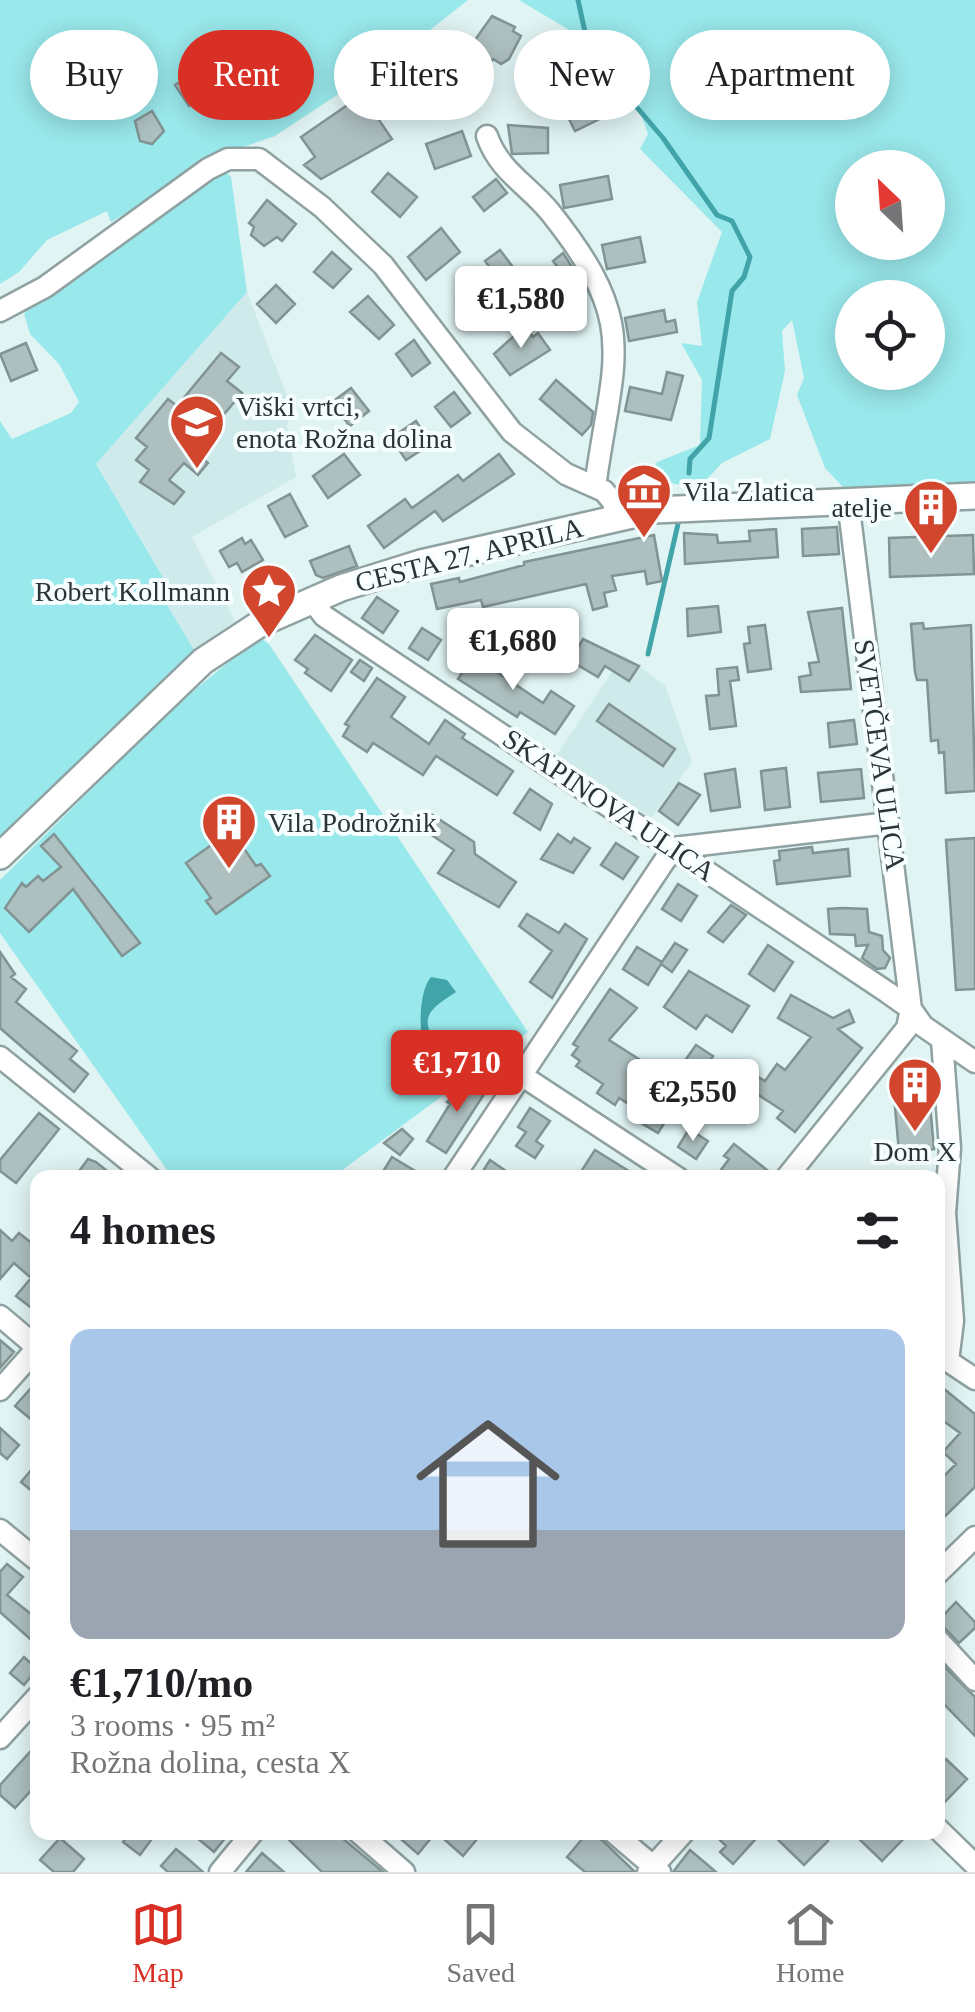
<!DOCTYPE html>
<html lang="en">
<head>
<meta charset="utf-8">
<style>
	body { margin:0; font-family:Georgia,serif; background:#f6f6f6; color:#202124; height:100vh; display:flex; flex-direction:column; font-size:38px; white-space:nowrap }
	* { box-sizing:border-box; margin:0 }
	p { font-size:32px; color:#757577 }
	.icon { flex:none; width:55px; height:55px; fill:none; stroke:currentColor; stroke-width:2; stroke-linecap:round; stroke-linejoin:round }
	.map { position:relative; flex:1; overflow:hidden }
	.drawer { position:absolute; left:30px; top:1170px; width:915px; height:670px; display:flex; flex-direction:column; background:#fff; border-radius:20px; box-shadow:0 5px 25px #0003 }
	.drawer>* { flex:none }
	.banner { position:absolute; left:30px; top:30px; width:915px; height:90px; display:flex; gap:20px }
	.needle { width:65px; rotate:335deg }
	.controls { position:absolute; left:835px; top:150px; display:grid; gap:20px }
	.controls a { display:grid; place-items:center; width:110px; height:110px; border-radius:50%; background:#fff; box-shadow:0 5px 25px #0003; font-size:50px }
	.price { position:absolute; translate:-50% -85px; padding:0 22px; border-radius:10px; background:#fff; color:#222; font-size:32px; line-height:65px; filter:drop-shadow(0 2px 5px #0008) }
	.price::after { content:''; position:absolute; left:50%; top:60px; width:30px; height:22px; margin-left:-15px; background:inherit; clip-path:polygon(0 0,100% 0,50% 100%) }
	.price.current { background:#d93025; color:#fff }
	ul { padding:0; list-style:none }
	li { display:grid; align-content:center; gap:20px; height:530px; padding:0 40px }
	li+li { border-top:2px solid #e0e0e0 }
	li span { display:grid; place-items:center; height:310px; border-radius:20px; color:#555 }
	li>.icon { margin-inline-start:auto }
	span .icon { width:180px; height:180px; fill:#fffc; stroke-width:1 }
	li b { font-size:42px }
	h2 { display:flex; justify-content:space-between; align-items:center; height:120px; padding:0 40px; font-size:42px }
	.tag { padding:0 35px; border-radius:45px; background:#fff; box-shadow:0 5px 25px #0003; font-size:35px; line-height:90px }
	.tag.current { background:#d93025; color:#fff }
	.menu { display:flex; justify-content:space-around; align-items:center; height:140px; border-top:2px solid #e0e0e0; background:#fff; font-size:28px; color:#757577 }
	.menu a { display:grid; justify-items:center; gap:5px }
	.menu .current { color:#d93025 }
	.map>svg:first-child { display:block }
	.built { fill:#ceeaeb }
	.green { fill:#99e8eb; fill-rule:evenodd }
	.water { fill:#41a4a8 }
	.lines { fill:none; stroke-linecap:round; stroke-linejoin:round }
	.stream { stroke:#41a4a8; stroke-width:5 }
	.building { fill:#adbfbf; stroke:#819393; stroke-width:2.5 }
	.minor-casing { stroke:#8fa1a1; stroke-width:25 }
	.major-casing { stroke:#8fa1a1; stroke-width:30 }
	.minor { stroke:#fff; stroke-width:20 }
	.major { stroke:#fff; stroke-width:25 }
	.labels { text-anchor:middle; dominant-baseline:central; stroke-width:8; stroke-linejoin:round; paint-order:stroke }
	.poi-label { font-size:28px; fill:#2d3435; stroke:#f7feff; text-anchor:start }
	.street-label { font-size:28px; fill:#2d3435; stroke:#f7feff }
</style>
</head>
<body>
<div class="map">
<svg width="975" height="1872" viewBox="0 0 975 1872">
	<rect width="100%" height="100%" fill="#e1f4f4"/>
	<path class="built" d="M247 292 293 411 287 425 296 477 192 537 235 621 194 650 157 590 167 583 96 464Z
		M623 655 665 685 692 762 651 818 556 756Z"/>
	<path class="green" d="M0 0H468L402 52 275 136 223 154 111 222 107 211 47 240 19 272 0 284Z
		M519 0H975V482L843 487 825 468 797 395 804 378 792 320 782 331 785 371 770 439 722 463 698 489 649 478 657 462 700 445 702 380 681 343 702 346 697 302 722 232 640 149 648 134 637 104 593 67 596 60 579 36ZM852 168H928V242H852ZM852 298H928V372H852Z
		M222 168 231 177 247 292 96 464 167 584 158 590 194 650 0 838V421L12 439 71 413 79 402 59 364 30 334 24 314 37 297Z
		M259 637 269 644 528 1032 333 1177H172L0 933V880L174 707Z"/>
	<path class="water" d="M431 977 447 980 456 992C423 1013 421 1018 439 1052L432 1059C416 1046 418 991 431 977Z"/>
	<g class="lines">
		<path class="stream" d="M578 0 592 64 617 84 663 138 717 215 732 221 750 257 744 277 732 291 709 438 690 459 689 473
			M648 654 678 524"/>
	</g>
	<path class="building" d="M492 16 515 27 513 31 521 36 509 59 501 64 493 59 487 67 480 53 450 70 464 92 439 108 427 89 412 99 396 76 427 54 425 50 454 34 465 54Z
		M188 76 204 96 189 106 175 85Z
		M604 85 616 111 575 131 562 105Z
		M362 95 392 139 321 179 304 165 315 157 301 137Z
		M152 111 164 131 152 144 140 141 135 121Z
		M508 125 548 128V153L512 154Z
		M462 131 471 156 435 169 426 144Z
		M388 173 417 197 400 217 372 192Z
		M608 176 612 199 564 208 560 185Z
		M496 179 507 193 484 211 473 197Z
		M267 200 296 224 282 241 277 237 264 246 251 235 254 227 249 223Z
		M441 228 460 252 426 280 408 257Z
		M640 237 645 262 607 269 602 245Z
		M500 250 532 292 507 312 499 302 471 323 456 304 495 274 485 261Z
		M332 252 351 269 333 288 314 272Z
		M563 253 574 270 564 276 553 261Z
		M276 285 295 304 276 323 257 304Z
		M368 296 394 325 379 339 350 312Z
		M664 310 666 322 675 320 677 332 629 341 625 318Z
		M525 326 533 337 538 333 550 350 510 375 494 354Z
		M414 340 430 363 412 376 396 354Z
		M26 343 37 370 11 381 0 354Z
		M221 353 239 367 227 381 242 393 193 451 208 463 198 475 184 463 169 480 184 492 174 504 140 482 149 470 136 460 147 447 136 438 168 399 177 406Z
		M667 372 683 376 671 420 625 411 630 387 662 394Z
		M556 380 593 412 591 425 582 435 540 399Z
		M351 388 369 411 350 426 331 403Z
		M454 392 470 413 451 427 435 407Z
		M416 421 431 444 406 460 391 438Z
		M344 454 360 475 328 498 313 476Z
		M499 454 514 474 443 521 435 511 384 548 368 526 405 499 412 508 458 475 463 481Z
		M290 494 307 526 285 537 268 506Z
		M837 527 839 554 803 556 802 529Z
		M776 529 778 557 685 564 684 533 717 535 718 543 750 541 749 531Z
		M654 535 662 581 647 584 645 571 612 576 616 590 604 593 607 606 593 610 586 584 483 607 481 600 437 609 431 584 459 578 460 582 524 565V562Z
		M973 535 974 574 890 577 889 538Z
		M242 538 245 544 251 540 263 560 242 572 237 563 229 567 220 551Z
		M349 546 357 566 323 578 316 575 310 561Z
		M377 597 398 611 383 633 362 618Z
		M718 606 721 632 688 636 687 609Z
		M842 608 851 689 801 692 799 677 811 675 809 663 819 662 808 612Z
		M923 623 924 629 971 625 975 791 946 793 944 752 939 753 938 740 931 741 927 680H917L915 672 911 624Z
		M765 625 771 669 748 672 744 644 750 643 748 627Z
		M422 628 441 640 428 660 409 648Z
		M315 635 352 660 331 691 305 673 308 669 295 660Z
		M583 639 639 666 629 681 605 666 598 677 571 661Z
		M479 647 500 661 494 670 543 703 551 691 574 706 555 734 520 712 517 717 458 679Z
		M360 660 372 668 364 681 351 672Z
		M737 667 739 680 730 681 736 726 710 729 706 696 719 695 717 669Z
		M377 678 405 697 391 717 429 744 445 720 465 734 462 738 513 771 497 795 436 756 423 775 373 743 367 752 343 736 349 726 345 724Z
		M609 704 675 749 663 766 597 721Z
		M854 720 857 744 830 747 828 723Z
		M786 768 790 807 765 810 761 771Z
		M735 769 740 807 711 811 705 774Z
		M861 769 864 798 821 802 818 773Z
		M679 783 700 795 678 825 659 811Z
		M530 789 552 804 540 830 514 813Z
		M431 814 474 842 475 854 516 882 499 907 438 873 454 850 421 828Z
		M221 825 228 834 232 831 256 866 261 864 270 876 216 914 206 901 211 898 186 863 217 841 211 832Z
		M54 834 140 943 122 956 73 889 29 932 5 908 22 883 26 887 38 876 43 881 61 867 41 846Z
		M558 834 571 843 574 838 590 848 573 873 541 859Z
		M975 838V989L956 990 946 840Z
		M616 843 638 857 623 879 601 865Z
		M812 847 813 853 848 849 850 876 777 884 774 861 780 860 779 851Z
		M678 884 697 896 681 921 662 909Z
		M731 905 746 915 723 942 708 932Z
		M843 908 867 909 869 932 882 936 883 950 890 958 885 968 877 969 862 958 868 945 856 946 855 935 830 934 828 909Z
		M527 914 559 933 565 924 587 939 552 998 530 982 552 951 519 926Z
		M675 943 687 950 672 972 661 964 648 985 623 969 637 947 662 962Z
		M768 945 793 962 774 991 749 974Z
		M0 952 15 974 11 977 26 989 16 1002 77 1051 70 1059 88 1074 74 1092 0 1028Z
		M689 971 749 1006 732 1032 706 1015 696 1029 664 1007Z
		M610 989 637 1008 609 1040 648 1065 627 1103 619 1098 615 1105 597 1093 603 1084 576 1066 580 1061 572 1055 578 1047 573 1044Z
		M791 995 833 1018 849 1010 854 1022 838 1029 862 1048 795 1132 777 1118 783 1111 748 1088 756 1076 765 1081 777 1064 785 1070 811 1037 778 1018Z
		M696 1045 713 1056 702 1073 684 1062Z
		M474 1079 488 1088 446 1153 427 1141 450 1104 447 1102Z
		M929 1093 934 1149 899 1152 894 1096Z
		M649 1104 668 1117 658 1133 638 1121Z
		M530 1108 550 1121 536 1141 543 1146 535 1158 516 1146 526 1132 518 1127Z
		M39 1113 59 1129 16 1183 0 1171V1160Z
		M402 1129 413 1139 400 1155 384 1143Z
		M689 1129 708 1141 696 1159 678 1147Z
		M734 1144 767 1170 761 1178H715L729 1159 724 1156Z
		M595 1150 640 1178H595L582 1170Z
		M392 1157 427 1178H379Z
		M88 1159 96 1162 116 1178H74Z
		M490 1160 516 1178H493L483 1171Z
		M0 1230 12 1241 19 1233 38 1248V1313L16 1296 31 1278 14 1263 0 1279Z
		M0 1340 14 1352 0 1368Z
		M38 1380V1425L15 1406Z
		M938 1384 975 1414V1487L938 1523V1482L956 1464 943 1452 960 1433 938 1417Z
		M0 1428 19 1445 7 1459 0 1453Z
		M38 1462V1496L21 1482Z
		M7 1564 23 1577 7 1595 31 1614 38 1606V1646L0 1612V1572Z
		M956 1602 975 1622V1628L959 1643 938 1621Z
		M24 1657 37 1669 24 1685 10 1673Z
		M938 1660 975 1697V1736L938 1698Z
		M38 1743V1783L15 1808 0 1795V1785Z
		M946 1759 967 1779 938 1809V1767Z
		M130 1832H157L140 1855 123 1842Z
		M190 1832H230L214 1852Z
		M281 1832H335L383 1872H322Z
		M408 1832H436L418 1854 402 1840Z
		M436 1832H483L463 1856Z
		M588 1832 603 1841 635 1872H585L567 1857Z
		M712 1832H762L733 1864 720 1852 726 1846Z
		M770 1832H819L828 1841 804 1865Z
		M867 1832H910L882 1861 860 1840Z
		M60 1838 84 1859 73 1872H54L40 1860Z
		M176 1849 187 1858 203 1872H168L161 1866Z
		M690 1850 716 1872H673Z
		M262 1853 284 1872H246Z"/>
	<g class="lines">
		<g class="minor-casing">
			<path id="minor" d="M487 136C499 171 528 185 550 212 641 326 613 355 595 487
				M0 311 45 287 208 169 228 159H259L322 207 383 265 512 432 566 474 604 491 613 502 617 518
				M311 599 324 616 887 992 911 1009 923 1026 975 1062
				M942 1040 950 1148 945 1213 953 1321 948 1361
				M0 1057 150 1178
				M521 1075 678 1178
				M453 1178 673 848 889 823
				M786 1178 907 1028 911 1009 848 501
				M0 1316 38 1348
				M939 1355 975 1379
				M0 1390 38 1347
				M0 1530 38 1561
				M938 1573 975 1537
				M938 1640 975 1680
				M0 1738 38 1696
				M938 1829 975 1865
				M358 1832 404 1872
				M613 1832 660 1872
				M220 1872 253 1832
				M648 1872 684 1832"/>
		</g>
		<g class="major-casing">
			<path id="major" d="M0 856 203 661 261 623 341 588 421 563 654 510 975 496"/>
		</g>
		<use href="#minor" class="minor"/>
		<use href="#major" class="major"/>
	</g>
	<defs>
		<g id="school-pin" transform="scale(2.875)"><path d="M0 17L-7.5 6A9.5 9.5 0 1 1 7.5 6Z" fill="#d2462e" stroke="#f7feff"/><path d="M0-5L7-2L0 1L-7-2ZM-4 1L0 2.5L4 1V4Q0 6-4 4Z" fill="#fff"/></g>
		<g id="museum-pin" transform="scale(2.875)"><path d="M0 17L-7.5 6A9.5 9.5 0 1 1 7.5 6Z" fill="#d2462e" stroke="#f7feff"/><path d="M0-6L6-3V-2H-6V-3ZM-5-1h2V3h-2ZM-1-1h2V3h-2ZM3-1h2V3H3ZM-6 4H6V6H-6Z" fill="#fff"/></g>
		<g id="building-pin" transform="scale(2.875)"><path d="M0 17L-7.5 6A9.5 9.5 0 1 1 7.5 6Z" fill="#d2462e" stroke="#f7feff"/><path d="M-4-6H4V6H1V3H-1V6H-4ZM-2.5-4.3h1.7v1.8h-1.7ZM.8-4.3h1.7v1.8H.8ZM-2.5-1h1.7V.8h-1.7ZM.8-1h1.7V.8H.8Z" fill="#fff"/></g>
		<g id="sight-pin" transform="scale(2.875)"><path d="M0 17L-7.5 6A9.5 9.5 0 1 1 7.5 6Z" fill="#d2462e" stroke="#f7feff"/><path d="M0-6L1.8-2.2L6-1.7L2.9 1.2L3.7 5.4L0 3.3L-3.7 5.4L-2.9 1.2L-6-1.7L-1.8-2.2Z" fill="#fff"/></g>
	</defs>
	<g fill-rule="evenodd">
		<use href="#school-pin" x="197" y="422"/>
		<use href="#museum-pin" x="644" y="491"/>
		<use href="#building-pin" x="931" y="507"/>
		<use href="#sight-pin" x="269" y="591"/>
		<use href="#building-pin" x="229" y="822"/>
		<use href="#building-pin" x="915" y="1085"/>
	</g>
	<g class="labels">
		<g class="poi-label">
			<text x="236" y="406">Viški vrtci,<tspan x="236" dy="32">enota Rožna dolina</tspan></text>
			<text x="683" y="491">Vila Zlatica</text>
			<text x="892" y="507" text-anchor="end">atelje</text>
			<text x="230" y="591" text-anchor="end">Robert Kollmann</text>
			<text x="268" y="822">Vila Podrožnik</text>
			<text x="915" y="1151" text-anchor="middle">Dom X</text>
		</g>
		<g class="street-label">
			<text transform="translate(469 555) rotate(-14)">CESTA 27. APRILA</text>
			<text transform="translate(880 755) rotate(82)">SVETČEVA ULICA</text>
			<text transform="translate(609 805) rotate(34)">SKAPINOVA ULICA</text>
		</g>
	</g>
</svg>
<div class="controls">
<a><svg class="needle" viewBox="-14 -14 28 28"><path d="M0-13l5 13h-10z" fill="#e53935"/><path d="M0 13l5-13h-10z" fill="#757577"/></svg></a>
<a><svg class="icon" aria-label="locate" viewBox="0 0 24 24"><circle cx="12" cy="12" r="6"/><path d="M12 2v4M12 18v4M2 12h4M18 12h4"/></svg></a>
</div>
<b class="price" style="left:521px;top:351px">€1,580</b>
<b class="price" style="left:513px;top:693px">€1,680</b>
<b class="price current" style="left:457px;top:1115px">€1,710</b>
<b class="price" style="left:693px;top:1144px">€2,550</b>
<div class="banner">
<a class="tag">Buy</a>
<a class="tag current">Rent</a>
<a class="tag">Filters</a>
<a class="tag">New</a>
<a class="tag">Apartment</a>
</div>
<section class="drawer">
<h2>4 homes<svg class="icon" aria-label="filters" viewBox="0 0 24 24"><path d="M4 7h16M4 17h16"/><circle cx="9" cy="7" r="2"/><circle cx="15" cy="17" r="2"/></svg></h2>
<ul>
<li><span style="background:linear-gradient(#a9c7e8 65%,#9aa5b1 0)"><svg class="icon" aria-label="home" viewBox="0 0 24 24"><path d="M3 11l9-7 9 7M6 9v11h12V9"/></svg></span><div><b>€1,710/mo</b><p>3 rooms · 95 m²</p><p>Rožna dolina, cesta X</p></div></li>
</ul>
</section>
</div>
<nav class="menu">
<a class="current"><svg class="icon" aria-label="map" viewBox="0 0 24 24"><path d="M3 6l6-2 6 2 6-2v14l-6 2-6-2-6 2zM9 4v14M15 6v14"/></svg>Map</a>
<a><svg class="icon" aria-label="saved" viewBox="0 0 24 24"><path d="M7 4h10v16l-5-4-5 4z"/></svg>Saved</a>
<a><svg class="icon" aria-label="home" viewBox="0 0 24 24"><path d="M3 11l9-7 9 7M6 9v11h12V9"/></svg>Home</a>
</nav>
</body>
</html>
